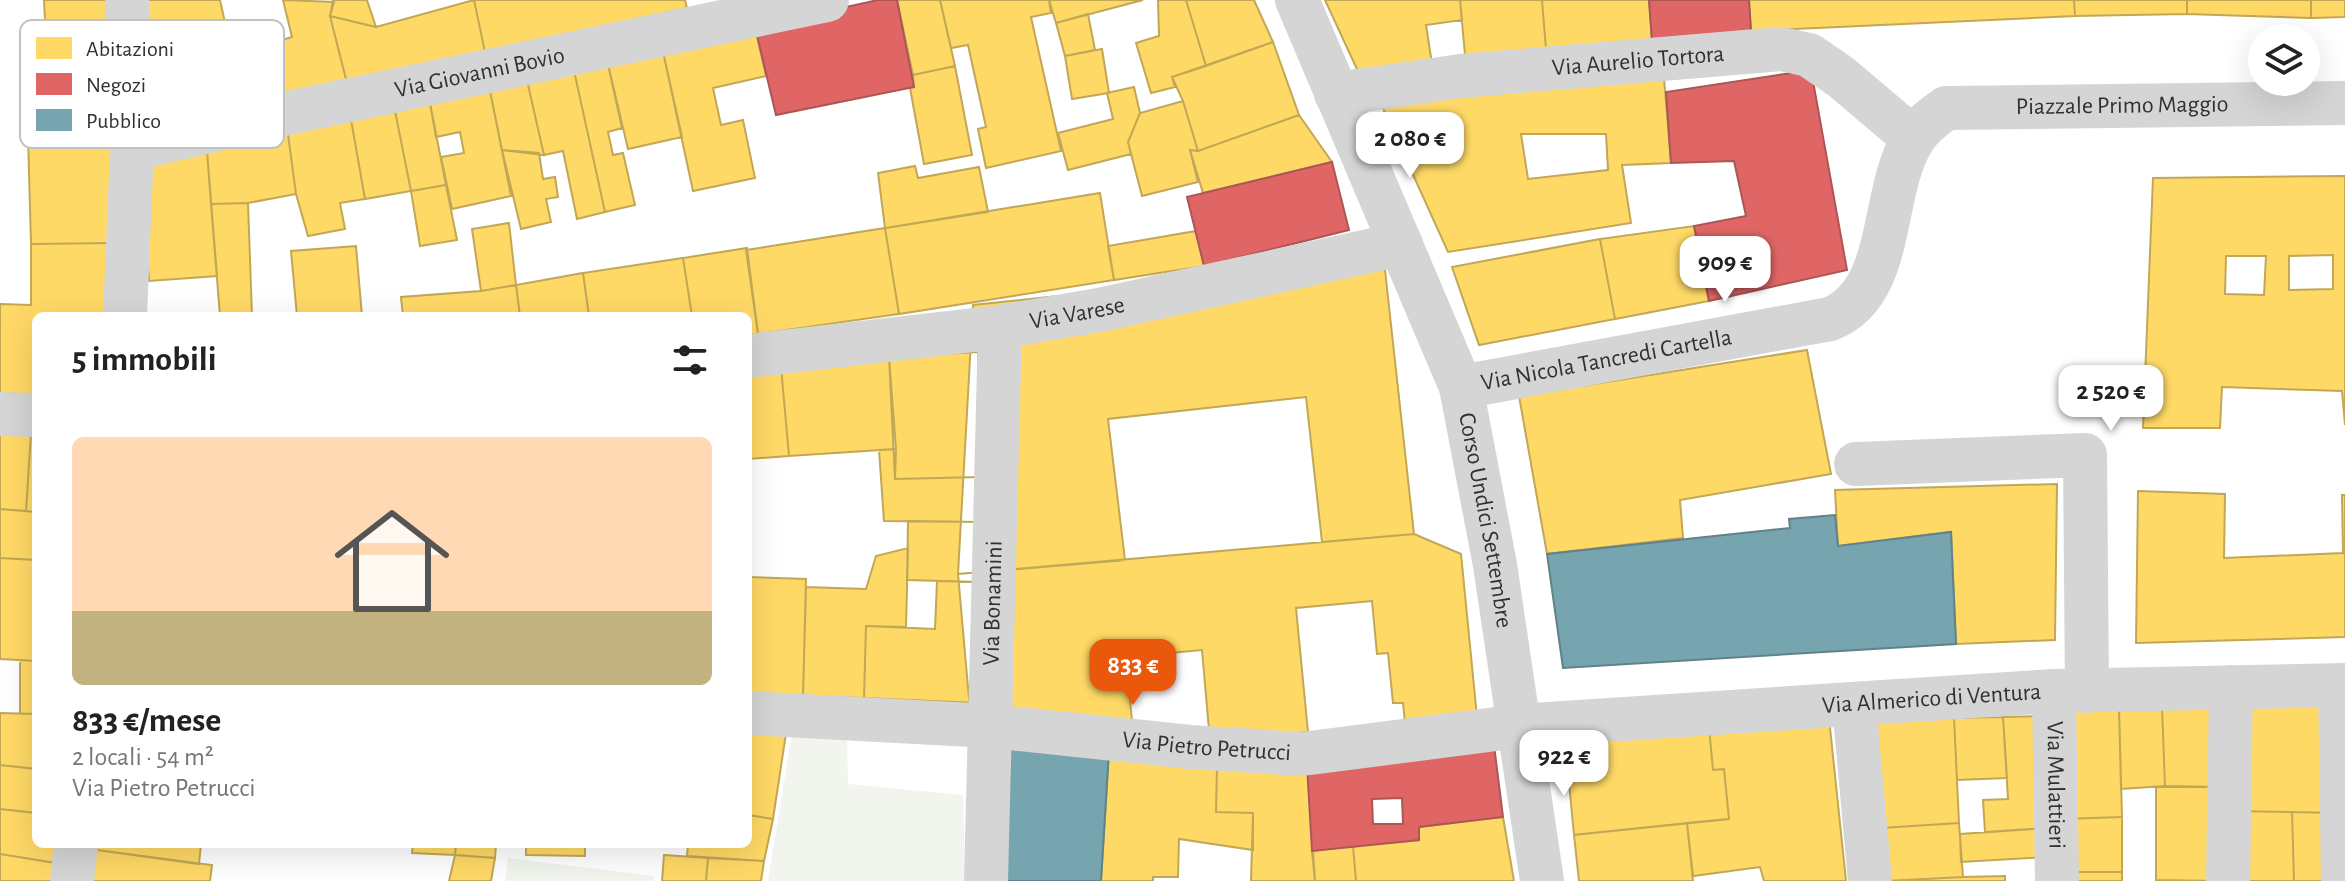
<!DOCTYPE html>
<html lang="it">
<head>
<meta charset="utf-8">
<style>
	body { margin:0; font-family:"Alegreya Sans",sans-serif; background:#f2f2f2; color:#222; height:100vh; display:flex; flex-direction:column; font-size:30px; white-space:nowrap }
	* { box-sizing:border-box; margin:0 }
	p { font-size:26px; color:#767676 }
	.icon { flex:none; width:44px; height:44px; fill:none; stroke:currentColor; stroke-width:2; stroke-linecap:round; stroke-linejoin:round }
	.map { position:relative; flex:1; overflow:hidden }
	.drawer { position:absolute; left:32px; top:312px; width:720px; height:536px; display:flex; flex-direction:column; background:#fff; border-radius:12px; box-shadow:0 8px 32px #0002 }
	.drawer>* { flex:none }
	.buttons { position:absolute; left:2248px; top:24px; display:grid; gap:16px }
	.buttons a { display:grid; place-items:center; width:72px; height:72px; border-radius:50%; background:#fff; box-shadow:0 8px 32px #0002; font-size:40px }
	.price { position:absolute; translate:-50% -68px; padding:0 18px; border-radius:16px; background:#fff; color:#222; font-size:26px; line-height:52px; filter:drop-shadow(0 2px 4px #0008) }
	.price::after { content:''; position:absolute; left:50%; top:48px; width:24px; height:18px; margin-left:-12px; background:inherit; clip-path:polygon(0 0,100% 0,50% 100%) }
	.price.on { background:#ea580c; color:#fff }
	ul { padding:0; list-style:none }
	li { display:grid; align-content:center; gap:16px; height:424px; padding:0 40px }
	li span { display:grid; place-items:center; height:248px; border-radius:12px; color:#555 }
	li>.icon { margin-inline-start:auto }
	span .icon { width:144px; height:144px; fill:#fffc; stroke-width:1 }
	li b { font-size:34px }
	h2 { display:flex; justify-content:space-between; align-items:center; height:96px; padding:0 40px; font-size:34px }
	.map>svg:first-child { display:block }
	.green { fill:#f1f5ee }
	.homes { fill:#ffd966; stroke:#c1a756; stroke-width:2; fill-rule:evenodd }
	.shops { fill:#e06666; stroke:#ac5656; stroke-width:2; fill-rule:evenodd }
	.public { fill:#76a5af; stroke:#618289; stroke-width:2 }
	.lines { fill:none; stroke-linecap:round; stroke-linejoin:round }
	.minor { stroke:#d5d5d5; stroke-width:44 }
	.labels { text-anchor:middle; dominant-baseline:central; stroke-width:8; stroke-linejoin:round; paint-order:stroke }
	.street-label { font-size:24px; fill:#313131; stroke:#fff }
	.key { fill:#fff; stroke:#c1c1c1; stroke-width:2 }
	.key-label { font-size:22px; fill:#313131 }
</style>
</head>
<body>
<div class="map">
<svg width="2345" height="881" viewBox="0 0 2345 881">
	<rect width="100%" height="100%" fill="#fff"/>
	<path class="green" d="M792 733 847 738 848 784 963 795 965 881H768Z
		M508 858 654 876V881H505Z"/>
	<path class="homes" d="M44 0H112L115 59 47 63Z
		M124 0H220L245 112 154 133Z
		M283 0 334 2 330 16 348 87 283 102 271 43 292 37Z
		M333 0H367L376 27 330 16Z
		M474 0H685L687 8 485 52Z
		M474 0 485 52 348 87 330 16 376 27Z
		M897 0H940L955 66 913 75Z
		M940 0H1049L1051 13 1031 17 1061 151 986 168 978 129 986 127 968 45 951 48Z
		M1049 0H1143L1056 23Z
		M1158 0H1186L1206 66 1172 77 1175 87 1151 93 1136 43 1159 36Z
		M1186 0H1254L1273 42 1206 66Z
		M1325 0H1460L1462 20 1426 25 1432 64 1362 80Z
		M1460 0H1542L1546 49 1465 55Z
		M1542 0H1649L1652 41 1546 49Z
		M1749 0H2074L2075 16 1751 31Z
		M2074 0H2187V14L2075 16Z
		M2187 0H2311V18L2187 14Z
		M2311 0H2345V17L2311 18Z
		M1088 14 1095 50 1065 56 1056 23Z
		M755 27 766 76 713 88 721 125 743 120 755 178 693 191 662 47Z
		M1273 42 1299 115 1198 151 1183 101 1172 77Z
		M662 47 682 137 628 149 607 60Z
		M1102 49 1109 93 1072 99 1065 56Z
		M115 59 114 243 31 244 26 62Z
		M607 60 622 128 608 132 613 155 623 153 635 205 605 212 573 66Z
		M573 66 605 212 577 219 563 151 544 155 526 76Z
		M955 66 972 155 924 164 910 88 914 87 913 75Z
		M526 76 544 155 502 150 489 86Z
		M1664 78 1671 163 1622 165 1631 223 1448 252 1381 104ZM1521 134H1606L1608 170 1528 179Z
		M489 86 511 196 452 209 441 157 464 153 460 132 436 137 429 98Z
		M1134 87 1140 113 1128 142 1131 154 1068 170 1058 133 1113 119 1107 93Z
		M429 98 446 185 411 191 394 106Z
		M1183 101 1198 151 1190 150 1198 182 1142 196 1128 142 1140 113Z
		M394 106 411 191 365 199 350 114Z
		M350 114 365 199 340 203 345 229 308 236 296 194 287 127Z
		M1299 115 1332 162 1203 193 1190 150 1198 151Z
		M287 127 296 194 248 203 211 204 206 138Z
		M206 138 217 276 149 281 139 143Z
		M502 150 539 153 543 179 555 177 558 197 546 199 551 222 521 229Z
		M915 166 918 178 979 167 988 212 885 228 878 173Z
		M2345 176V425L2342 391 2222 387 2220 428H2143L2153 178ZM2333 255V289L2289 290V256ZM2226 256H2266L2264 295 2225 294Z
		M446 185 457 240 420 246 411 191Z
		M1100 193 1114 280 899 314 885 228Z
		M248 203 252 316H220L211 204Z
		M509 223 516 285 481 291 472 229Z
		M1694 226 1709 301 1615 319 1600 239Z
		M885 228 899 314 758 334 746 250Z
		M1196 231 1204 266 1114 280 1108 246Z
		M1600 239 1615 319 1479 345 1452 267Z
		M114 243 111 316H36V395L0 393V304L31 305V244Z
		M356 246 362 316H297L291 251Z
		M747 248 758 334 748 335V316H692L683 258Z
		M683 258 692 316H589L583 273Z
		M1384 261 1414 534 1322 542 1306 397 1108 419 1125 560 958 574 973 305Z
		M583 273 589 316H520L516 285Z
		M516 285 520 316H403L401 297 481 291Z
		M1807 350 1831 474 1680 500 1683 538 1547 554 1519 396Z
		M978 352 981 477 895 479 889 357Z
		M889 357 896 449 789 456 781 367Z
		M781 367 789 456 748 459V369Z
		M0 431 31 434 26 511 0 509Z
		M31 434H36V512L26 511Z
		M896 449 895 479 981 477V522L884 521 879 450Z
		M2057 484 2055 640 1956 644 1951 532 1838 546 1835 490Z
		M2138 491 2225 494 2224 558 2343 553 2342 495H2345V637L2136 643Z
		M0 509 36 512V560L0 558Z
		M908 521 981 522 980 582 907 580Z
		M1414 534 1461 554 1477 717 1405 723 1403 703H1393L1388 653 1377 654 1372 601 1296 608 1308 732 1210 741 1202 650 1126 657 1135 753 975 767 958 574Z
		M908 548 906 627 866 626 864 698 803 696 806 587 866 589 876 556Z
		M0 558 36 560V661L0 659Z
		M748 577 806 579 803 696 748 695Z
		M937 581 980 582 978 703 864 698 866 626 935 629Z
		M20 661H36V714H20Z
		M2337 700V813L2237 811 2241 703Z
		M2220 706 2218 787 2165 786 2162 707Z
		M2162 707 2165 786 2121 789 2119 708Z
		M2119 708 2122 817 2063 819 2064 710Z
		M0 713 36 714V769L0 765Z
		M2045 716 2047 828 1985 832 1983 800 2008 799 2003 717Z
		M2003 717 2007 778 1957 780 1954 718Z
		M1829 718 1846 881H1764L1760 867 1693 876 1687 823 1729 819 1724 769 1713 770 1709 727Z
		M1954 718 1959 823 1881 828 1872 719Z
		M748 725 787 727 773 819 748 815Z
		M1709 727 1713 770 1724 769 1729 819 1574 835 1565 741Z
		M1109 751 1217 765 1216 812 1253 813V850L1179 839 1178 877H1153V881H1101Z
		M1307 764 1315 881H1251L1253 813 1216 812 1217 765Z
		M0 765 36 769V813L0 809Z
		M2156 787H2218V881L2156 880Z
		M0 809 36 813V844H65L62 864 0 854Z
		M2237 811 2292 812 2294 881H2235Z
		M2292 812 2337 813 2339 881H2294Z
		M748 815 773 819 764 861 687 856 688 844H748Z
		M1503 817 1514 881H1356L1353 846 1419 840V827Z
		M2122 817V872H2065L2063 819Z
		M1687 823 1693 881H1579L1574 835Z
		M1959 823 1963 877 1885 881 1881 828Z
		M2047 828 2048 857 1961 862 1960 834Z
		M90 844H201L199 864 89 849Z
		M413 844H456L455 855 412 853Z
		M456 844H496L495 858 455 855Z
		M526 844H585V856L526 855Z
		M1353 846 1356 881H1315L1312 851Z
		M89 849 212 865 210 881H85Z
		M0 854 62 864 60 881H0Z
		M455 855 495 858 491 881H449Z
		M664 855 708 858 706 881H662Z
		M708 858 764 861 761 881H706Z
		M2065 872H2122V881H2065Z
		M2005 876V881H1885L1963 877Z"/>
	<path class="shops" d="M878 0H897L914 87 776 115 755 27Z
		M1649 0H1749L1751 31 1652 41Z
		M1811 70 1847 270 1709 301 1694 226 1746 216 1734 161 1671 163 1666 92Z
		M1332 162 1349 230 1204 266 1187 197Z
		M1494 745 1503 817 1419 827V840L1312 851 1307 764ZM1402 798 1403 824H1373L1372 799Z"/>
	<path class="public" d="M1835 515 1838 546 1951 532 1956 644 1563 668 1547 554 1790 528 1789 519Z
		M1010 745 1109 751 1101 881H1001Z"/>
	<g class="lines">
		<g class="minor">
			<path id="s1" d="M1297 0 1461 387 1495 565 1542 881"/>
			<path id="s2" d="M1336 94 1461 76 1781 49 1809 55 1841 77 1913 138"/>
			<path id="s3" d="M132 149 269 117 827 0"/>
			<path d="M125 316 132 149 127 0"/>
			<path id="s4" d="M748 356 1000 327 1099 310 1401 244"/>
			<path id="s5" d="M1461 387 1830 319C1897 292 1879 192 1914 138 1922 125 1934 117 1946 108L2345 103"/>
			<path d="M0 414 36 415"/>
			<path d="M1856 464 2085 455 2087 691"/>
			<path d="M2340 685 2343 881"/>
			<path id="s6" d="M2054 691 2057 881"/>
			<path d="M1854 704 1870 881"/>
			<path id="s7" d="M748 713 990 726 1190 747 1302 754 1519 726 1836 705 2054 691 2345 685"/>
			<path d="M72 881 76 844"/>
			<path id="s8" d="M986 881 1000 327"/>
			<path d="M2228 881 2231 687"/>
		</g>
	</g>
	<g class="labels">
		<g class="street-label">
			<text stroke="none"><textPath href="#s2" startOffset="304">Via Aurelio Tortora</textPath></text>
			<text stroke="none"><textPath href="#s3" startOffset="356">Via Giovanni Bovio</textPath></text>
			<text stroke="none"><textPath href="#s5" startOffset="802">Piazzale Primo Maggio</textPath></text>
			<text stroke="none"><textPath href="#s4" startOffset="332">Via Varese</textPath></text>
			<text stroke="none"><textPath href="#s5" startOffset="148">Via Nicola Tancredi Cartella</textPath></text>
			<text stroke="none"><textPath href="#s1" startOffset="556">Corso Undici Settembre</textPath></text>
			<text stroke="none"><textPath href="#s8" startOffset="278">Via Bonamini</textPath></text>
			<text stroke="none"><textPath href="#s7" startOffset="1188">Via Almerico di Ventura</textPath></text>
			<text stroke="none"><textPath href="#s7" startOffset="460">Via Pietro Petrucci</textPath></text>
			<text stroke="none"><textPath href="#s6" startOffset="94">Via Mulattieri</textPath></text>
		</g>
	</g>
	<rect x="20" y="20" width="264" height="128" rx="12" class="key"/>
	<rect x="36" y="37" width="36" height="22" fill="#ffd966"/>
	<rect x="36" y="73" width="36" height="22" fill="#e06666"/>
	<rect x="36" y="109" width="36" height="22" fill="#76a5af"/>
	<g class="key-label">
		<text x="86" y="56">Abitazioni</text>
		<text x="86" y="92">Negozi</text>
		<text x="86" y="128">Pubblico</text>
	</g>
</svg>
<div class="buttons">
<a><svg class="icon" aria-label="layers" viewBox="0 0 24 24"><path d="M12 4l9 5-9 5-9-5zM3 14l9 5 9-5"/></svg></a>
</div>
<b class="price" style="left:1410px;top:180px">2 080 €</b>
<b class="price" style="left:1725px;top:304px">909 €</b>
<b class="price" style="left:2111px;top:433px">2 520 €</b>
<b class="price on" style="left:1133px;top:707px">833 €</b>
<b class="price" style="left:1564px;top:798px">922 €</b>
<section class="drawer">
<h2>5 immobili<svg class="icon" aria-label="filters" viewBox="0 0 24 24"><path d="M4 7h16M4 17h16"/><circle cx="9" cy="7" r="2"/><circle cx="15" cy="17" r="2"/></svg></h2>
<ul>
<li><span style="background:linear-gradient(#ffd9b3 70%,#c2b280 0)"><svg class="icon" aria-label="home" viewBox="0 0 24 24"><path d="M3 11l9-7 9 7M6 9v11h12V9"/></svg></span><div><b>833 €/mese</b><p>2 locali · 54 m²</p><p>Via Pietro Petrucci</p></div></li>
</ul>
</section>
</div>
</body>
</html>
